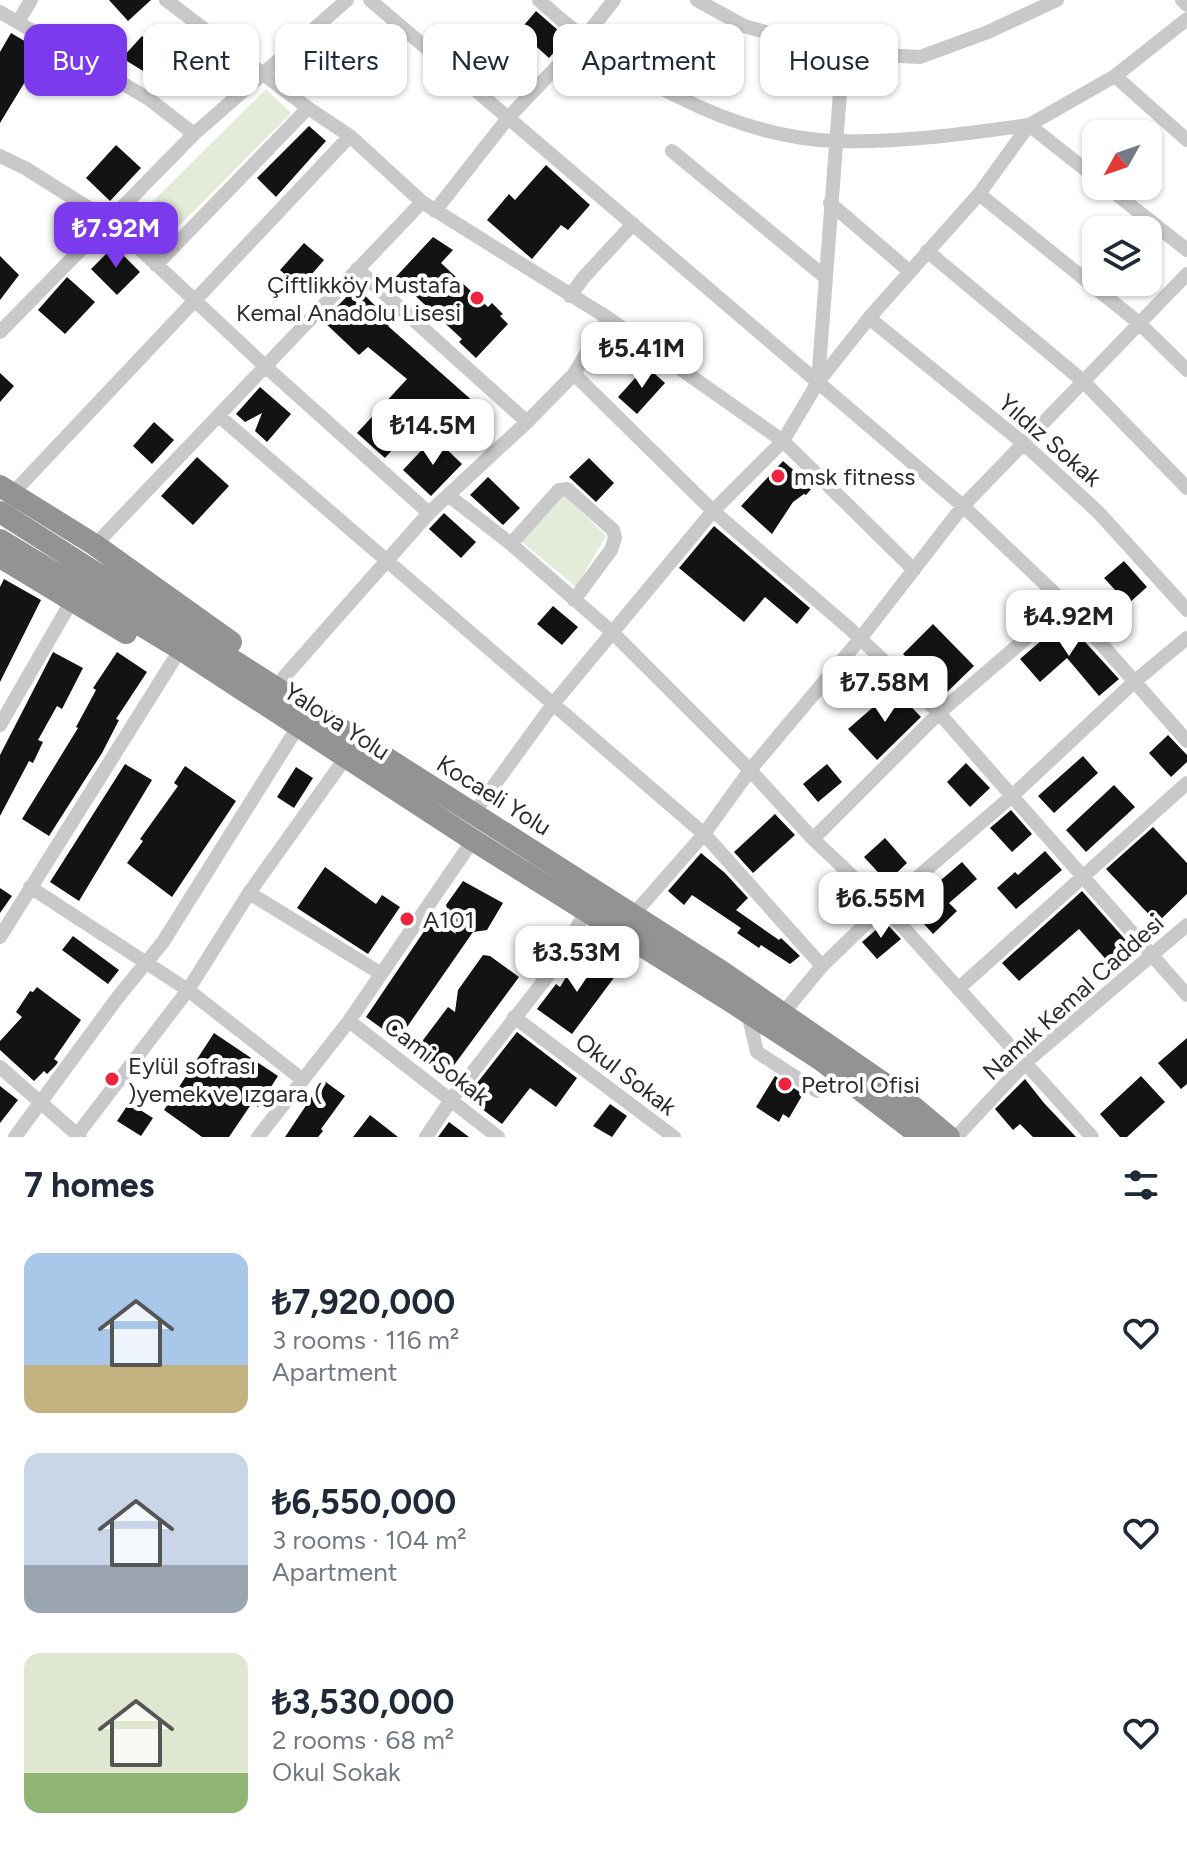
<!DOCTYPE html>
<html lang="en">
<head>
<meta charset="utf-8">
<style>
	body { margin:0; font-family:Figtree,sans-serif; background:#f6f6f7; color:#1f2937; height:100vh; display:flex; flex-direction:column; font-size:30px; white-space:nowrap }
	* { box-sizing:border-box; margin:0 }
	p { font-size:26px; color:#747a83 }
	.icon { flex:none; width:44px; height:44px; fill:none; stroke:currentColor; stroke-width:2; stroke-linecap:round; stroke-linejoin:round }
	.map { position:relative; height:1137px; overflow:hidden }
	.drawer { display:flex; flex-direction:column; background:#fff; flex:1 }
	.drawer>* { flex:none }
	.hud { position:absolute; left:24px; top:24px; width:1140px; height:72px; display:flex; gap:16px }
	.needle { width:52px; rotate:230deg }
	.controls { position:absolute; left:1082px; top:120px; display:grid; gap:16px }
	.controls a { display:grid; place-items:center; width:80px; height:80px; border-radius:16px; background:#fff; box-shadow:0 2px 6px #0004; font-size:40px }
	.price { position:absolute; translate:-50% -68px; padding:0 18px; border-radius:16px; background:#fff; color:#222; font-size:26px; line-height:52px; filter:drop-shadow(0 2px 4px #0008) }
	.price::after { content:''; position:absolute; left:50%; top:48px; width:24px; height:18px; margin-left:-12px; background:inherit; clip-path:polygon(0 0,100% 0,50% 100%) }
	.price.active { background:#7c3aed; color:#fff }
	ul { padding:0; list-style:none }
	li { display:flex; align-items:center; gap:24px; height:200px; padding:0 24px }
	li span { display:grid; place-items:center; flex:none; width:224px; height:160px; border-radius:16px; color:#555 }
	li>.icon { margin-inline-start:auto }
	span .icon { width:96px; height:96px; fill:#fffc; stroke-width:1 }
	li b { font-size:34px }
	h2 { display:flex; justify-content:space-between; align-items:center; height:96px; padding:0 24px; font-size:34px }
	.pill { padding:0 28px; border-radius:16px; background:#fff; box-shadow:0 2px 6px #0004; font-size:28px; line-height:72px }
	.pill.active { background:#7c3aed; color:#fff }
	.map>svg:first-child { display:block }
	.green { fill:#e4ebd9 }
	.building { fill:#131313 }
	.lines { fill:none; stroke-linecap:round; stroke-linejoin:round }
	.minor { stroke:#c9c9c9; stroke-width:14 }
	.highway { stroke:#939393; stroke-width:22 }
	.poi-dot { fill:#ee233d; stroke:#fff; stroke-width:3 }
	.labels { text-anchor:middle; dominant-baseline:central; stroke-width:8; stroke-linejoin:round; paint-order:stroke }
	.poi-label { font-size:24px; fill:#2c2c2c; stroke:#fff; text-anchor:start }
	.street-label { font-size:24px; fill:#2c2c2c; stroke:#fff }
</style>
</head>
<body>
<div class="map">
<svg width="1187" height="1137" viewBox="0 0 1187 1137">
	<rect width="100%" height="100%" fill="#fff"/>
	<path class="green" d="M266 89 291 113 159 246 133 221Z
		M564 494 606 536 576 587 522 542Z"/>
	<path class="building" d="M109 0H151L128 21Z
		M536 11 567 38 549 58 519 31Z
		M11 33 43 52 0 123V52Z
		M142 36 178 63 161 82 122 58Z
		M309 126 326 141 276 197 257 178Z
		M116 145 141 168 110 201 86 178Z
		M546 165 590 205 568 230 561 225 532 259 487 220 509 194 515 200Z
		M433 237 453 250 441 263 488 307 492 303 503 314 500 316 508 324 476 358 459 342 462 339 410 291 405 296 393 280Z
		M304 243 324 260 300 288 280 270Z
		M114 246 140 272 117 295 91 269Z
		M0 256 19 275 0 300Z
		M67 277 95 302 65 334 38 310Z
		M356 287 392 322 388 326 475 403 448 434 425 413 385 458 357 433 407 379 368 347 359 355 323 321Z
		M646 366 665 383 637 414 618 397Z
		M0 373 14 386 0 402Z
		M260 387 291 414 267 442 255 431 262 413 245 422 236 414Z
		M154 422 174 440 152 464 133 446Z
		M434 437 462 464 431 496 403 470Z
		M197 457 229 486 193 525 161 496Z
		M589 458 614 483 596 502 569 477Z
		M783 461 813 487 806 495 804 494 793 502 772 534 741 506Z
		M488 477 520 508 503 525 470 495Z
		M444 513 476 542 461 558 429 529Z
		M714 526 810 608 797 624 765 597 744 622 679 568Z
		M1124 561 1147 587 1128 604 1104 578Z
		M4 579 41 600 0 682V587Z
		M553 606 578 627 562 645 537 624Z
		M1065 620 1119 679 1099 696 1067 658 1040 682 1020 659Z
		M933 624 974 666 944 695 903 654Z
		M53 652 83 668 62 709 57 706 38 740 43 742 33 763 29 761 0 816V755Z
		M117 652 147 672 116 719 119 720 102 753 49 836 22 819 78 728 76 727 96 690 93 688Z
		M894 689 921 717 877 760 848 729Z
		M1168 735 1187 755V762L1171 777 1149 753Z
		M1083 756 1098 773 1054 813 1038 796Z
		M966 763 990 788 970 807 947 782Z
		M125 764 152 780 79 901 50 882Z
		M827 764 842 782 818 802 803 784Z
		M185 766 236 801 172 897 127 863 143 841 140 839 178 786 174 783Z
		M296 767 313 778 294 808 277 797Z
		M1114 785 1135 807 1086 852 1066 830Z
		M1011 810 1032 834 1012 852 990 828Z
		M775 814 795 835 753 873 734 852Z
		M1153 827 1187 863V894L1157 923 1106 869Z
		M885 838 907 863 887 882 864 857Z
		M1045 851 1062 870 1016 909 997 888 1015 872 1018 875Z
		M701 853 725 873 748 898 736 910 779 940 781 938 800 956 790 964 761 945 759 948 737 933 741 928 692 895 684 905 668 891Z
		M962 862 977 879 949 903 957 911 933 934 906 904 930 881 934 886Z
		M325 867 376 904 382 895 400 907 368 954 297 908Z
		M837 875 863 900 844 918 819 891Z
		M463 881 503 903 487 930 473 932 398 1040 366 1017 433 918 456 934 446 905Z
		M0 888 12 896 0 913Z
		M1082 891 1131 946 1110 964 1079 929 1019 981 1002 963Z
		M885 922 901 939 877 959 862 942Z
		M73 936 119 970 108 984 62 950Z
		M581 953 616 975 572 1034 537 1009 556 984 560 987Z
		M483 955 490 956 519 977 446 1076 414 1052 448 1007 455 1012 458 990Z
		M37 987 81 1020 54 1059 58 1062 56 1065 47 1074 44 1071 34 1081 0 1050V1041L22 1017 16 1012 30 991 33 992Z
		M517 1032 577 1078 556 1107 530 1088 502 1124 466 1097Z
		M214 1033 278 1076 258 1107 252 1103 229 1137H202L164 1110Z
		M1187 1038V1084L1181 1089 1158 1063Z
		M775 1076 803 1094 789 1118 783 1114 779 1122 756 1107Z
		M1141 1076 1165 1102 1127 1137H1120L1100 1114Z
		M1025 1079 1044 1103 1076 1137H1033L1020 1124 1013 1130 995 1109Z
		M323 1080 345 1096 321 1129 323 1131 318 1137H285Z
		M0 1086 18 1100 0 1123Z
		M129 1103 153 1118 141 1136 117 1121Z
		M610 1104 627 1116 612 1137 593 1126Z
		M370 1115 398 1137H353Z
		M449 1122 469 1137H438Z"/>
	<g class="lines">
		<path class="minor" d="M166 0 308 108 350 136 422 202 608 318 783 441 914 570
			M370 0 963 506 1066 604 1187 741
			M539 0C616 71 728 137 835 141 899 143 965 134 1029 125L1096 178
			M697 0 744 26 843 53 920 57 988 32 1057 0
			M1182 0 1187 5
			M0 12 149 99 194 134
			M18 22 31 0
			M1115 76 1187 140
			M672 151 825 277
			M0 156 25 168 111 222 266 367 429 513
			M1106 186 1187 250
			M979 194 1139 323 1187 370
			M830 203 909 271
			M435 211 508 118 584 38 614 0
			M927 251 1083 381 1187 488
			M156 265 308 108
			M357 269 527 422
			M570 296 584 277 633 224
			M869 318 1022 442 1099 513 1187 610
			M0 332 194 134 347 0
			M574 374 713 511 849 628 939 713 1187 995
			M818 382 843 53
			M219 416 704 834 822 966
			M12 494 350 136
			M448 495 511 544 613 633 750 770 813 839 884 906 1092 1137
			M511 544 559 490 567 489 613 530 615 538 611 550 574 600
			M95 545 422 202
			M284 677 429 513 527 422 574 374 608 318
			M0 725 71 602
			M474 813 553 704 713 511 783 441 818 382 869 318 979 194 1029 125 1115 76 1187 19
			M813 839 939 713 1066 604
			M30 887 188 990 303 1080
			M249 893 380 973
			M633 915 704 834 750 770 860 639 963 506 1187 274
			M0 937 173 661
			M958 989 1187 783
			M748 1013 757 1052 817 1091 853 1083
			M783 1013 822 966 884 906 1012 796 1134 682 1187 638
			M514 1017 674 1137
			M349 1021 498 1137
			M0 1067 80 1137
			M77 1135 188 990 249 893 346 757
			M15 1137 118 997 163 942 299 725
			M258 1137 349 1021 473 840
			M426 1137 451 1100 550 973 587 910
			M956 1137 1025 1063 1187 925"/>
		<path class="highway" d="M0 486 95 545 231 642
			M0 512 721 971 892 1089 949 1137
			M0 540 177 647 473 840 730 1001 821 1060 922 1137
			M0 557 126 633"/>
	</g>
	<g class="poi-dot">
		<circle cx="477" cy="298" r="8"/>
		<circle cx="778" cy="476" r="8"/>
		<circle cx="407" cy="919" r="8"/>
		<circle cx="112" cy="1079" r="8"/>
		<circle cx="785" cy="1084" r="8"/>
	</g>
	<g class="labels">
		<g class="poi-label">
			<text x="461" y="284" text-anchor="end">Çiftlikköy Mustafa<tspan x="461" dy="28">Kemal Anadolu Lisesi</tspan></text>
			<text x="794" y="476">msk fitness</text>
			<text x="423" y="919">A101</text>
			<text x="128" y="1065">Eylül sofrası<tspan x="128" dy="28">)yemek ve ızgara (</tspan></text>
			<text x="801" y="1084">Petrol Ofisi</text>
		</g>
		<g class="street-label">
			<text transform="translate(1050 440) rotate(41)">Yıldız Sokak</text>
			<text transform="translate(337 721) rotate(33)">Yalova Yolu</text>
			<text transform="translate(494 795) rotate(32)">Kocaeli̇ Yolu</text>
			<text transform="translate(1073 997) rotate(-42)">Namık Kemal Caddesi</text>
			<text transform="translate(437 1061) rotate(38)">Cami Sokak</text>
			<text transform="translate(626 1074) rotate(37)">Okul Sokak</text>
		</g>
	</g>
</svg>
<div class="controls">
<a><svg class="needle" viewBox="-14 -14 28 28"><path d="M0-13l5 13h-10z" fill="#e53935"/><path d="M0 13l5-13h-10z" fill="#747a83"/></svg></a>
<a><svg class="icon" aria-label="layers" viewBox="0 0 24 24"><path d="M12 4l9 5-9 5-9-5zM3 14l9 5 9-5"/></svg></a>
</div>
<b class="price active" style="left:116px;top:270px">₺7.92M</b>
<b class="price" style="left:642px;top:390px">₺5.41M</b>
<b class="price" style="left:433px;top:467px">₺14.5M</b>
<b class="price" style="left:1069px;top:658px">₺4.92M</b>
<b class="price" style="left:885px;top:724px">₺7.58M</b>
<b class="price" style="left:881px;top:940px">₺6.55M</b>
<b class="price" style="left:577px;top:994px">₺3.53M</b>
<div class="hud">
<a class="pill active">Buy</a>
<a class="pill">Rent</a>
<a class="pill">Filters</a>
<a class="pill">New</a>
<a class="pill">Apartment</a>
<a class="pill">House</a>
</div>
</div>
<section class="drawer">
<h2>7 homes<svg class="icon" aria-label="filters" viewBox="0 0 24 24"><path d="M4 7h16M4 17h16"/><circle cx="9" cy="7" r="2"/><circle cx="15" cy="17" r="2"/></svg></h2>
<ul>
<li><span style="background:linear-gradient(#a9c7e8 70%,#c2b280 0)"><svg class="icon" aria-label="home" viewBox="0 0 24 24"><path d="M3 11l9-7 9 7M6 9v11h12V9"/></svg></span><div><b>₺7,920,000</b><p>3 rooms · 116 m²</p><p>Apartment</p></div><svg class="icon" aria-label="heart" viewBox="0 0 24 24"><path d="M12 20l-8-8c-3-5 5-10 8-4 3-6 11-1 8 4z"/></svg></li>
<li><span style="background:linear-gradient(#c9d6e8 70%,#9aa5b1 0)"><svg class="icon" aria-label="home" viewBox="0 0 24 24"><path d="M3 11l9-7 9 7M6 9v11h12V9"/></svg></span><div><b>₺6,550,000</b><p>3 rooms · 104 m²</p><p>Apartment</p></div><svg class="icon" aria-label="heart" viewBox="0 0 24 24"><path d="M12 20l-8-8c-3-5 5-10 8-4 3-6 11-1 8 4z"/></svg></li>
<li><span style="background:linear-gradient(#dfe7d0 75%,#8fb573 0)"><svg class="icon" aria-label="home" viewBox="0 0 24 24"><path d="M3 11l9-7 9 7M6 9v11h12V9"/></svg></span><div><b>₺3,530,000</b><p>2 rooms · 68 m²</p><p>Okul Sokak</p></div><svg class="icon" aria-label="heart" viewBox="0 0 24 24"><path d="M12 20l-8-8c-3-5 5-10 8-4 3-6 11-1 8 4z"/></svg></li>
</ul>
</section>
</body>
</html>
